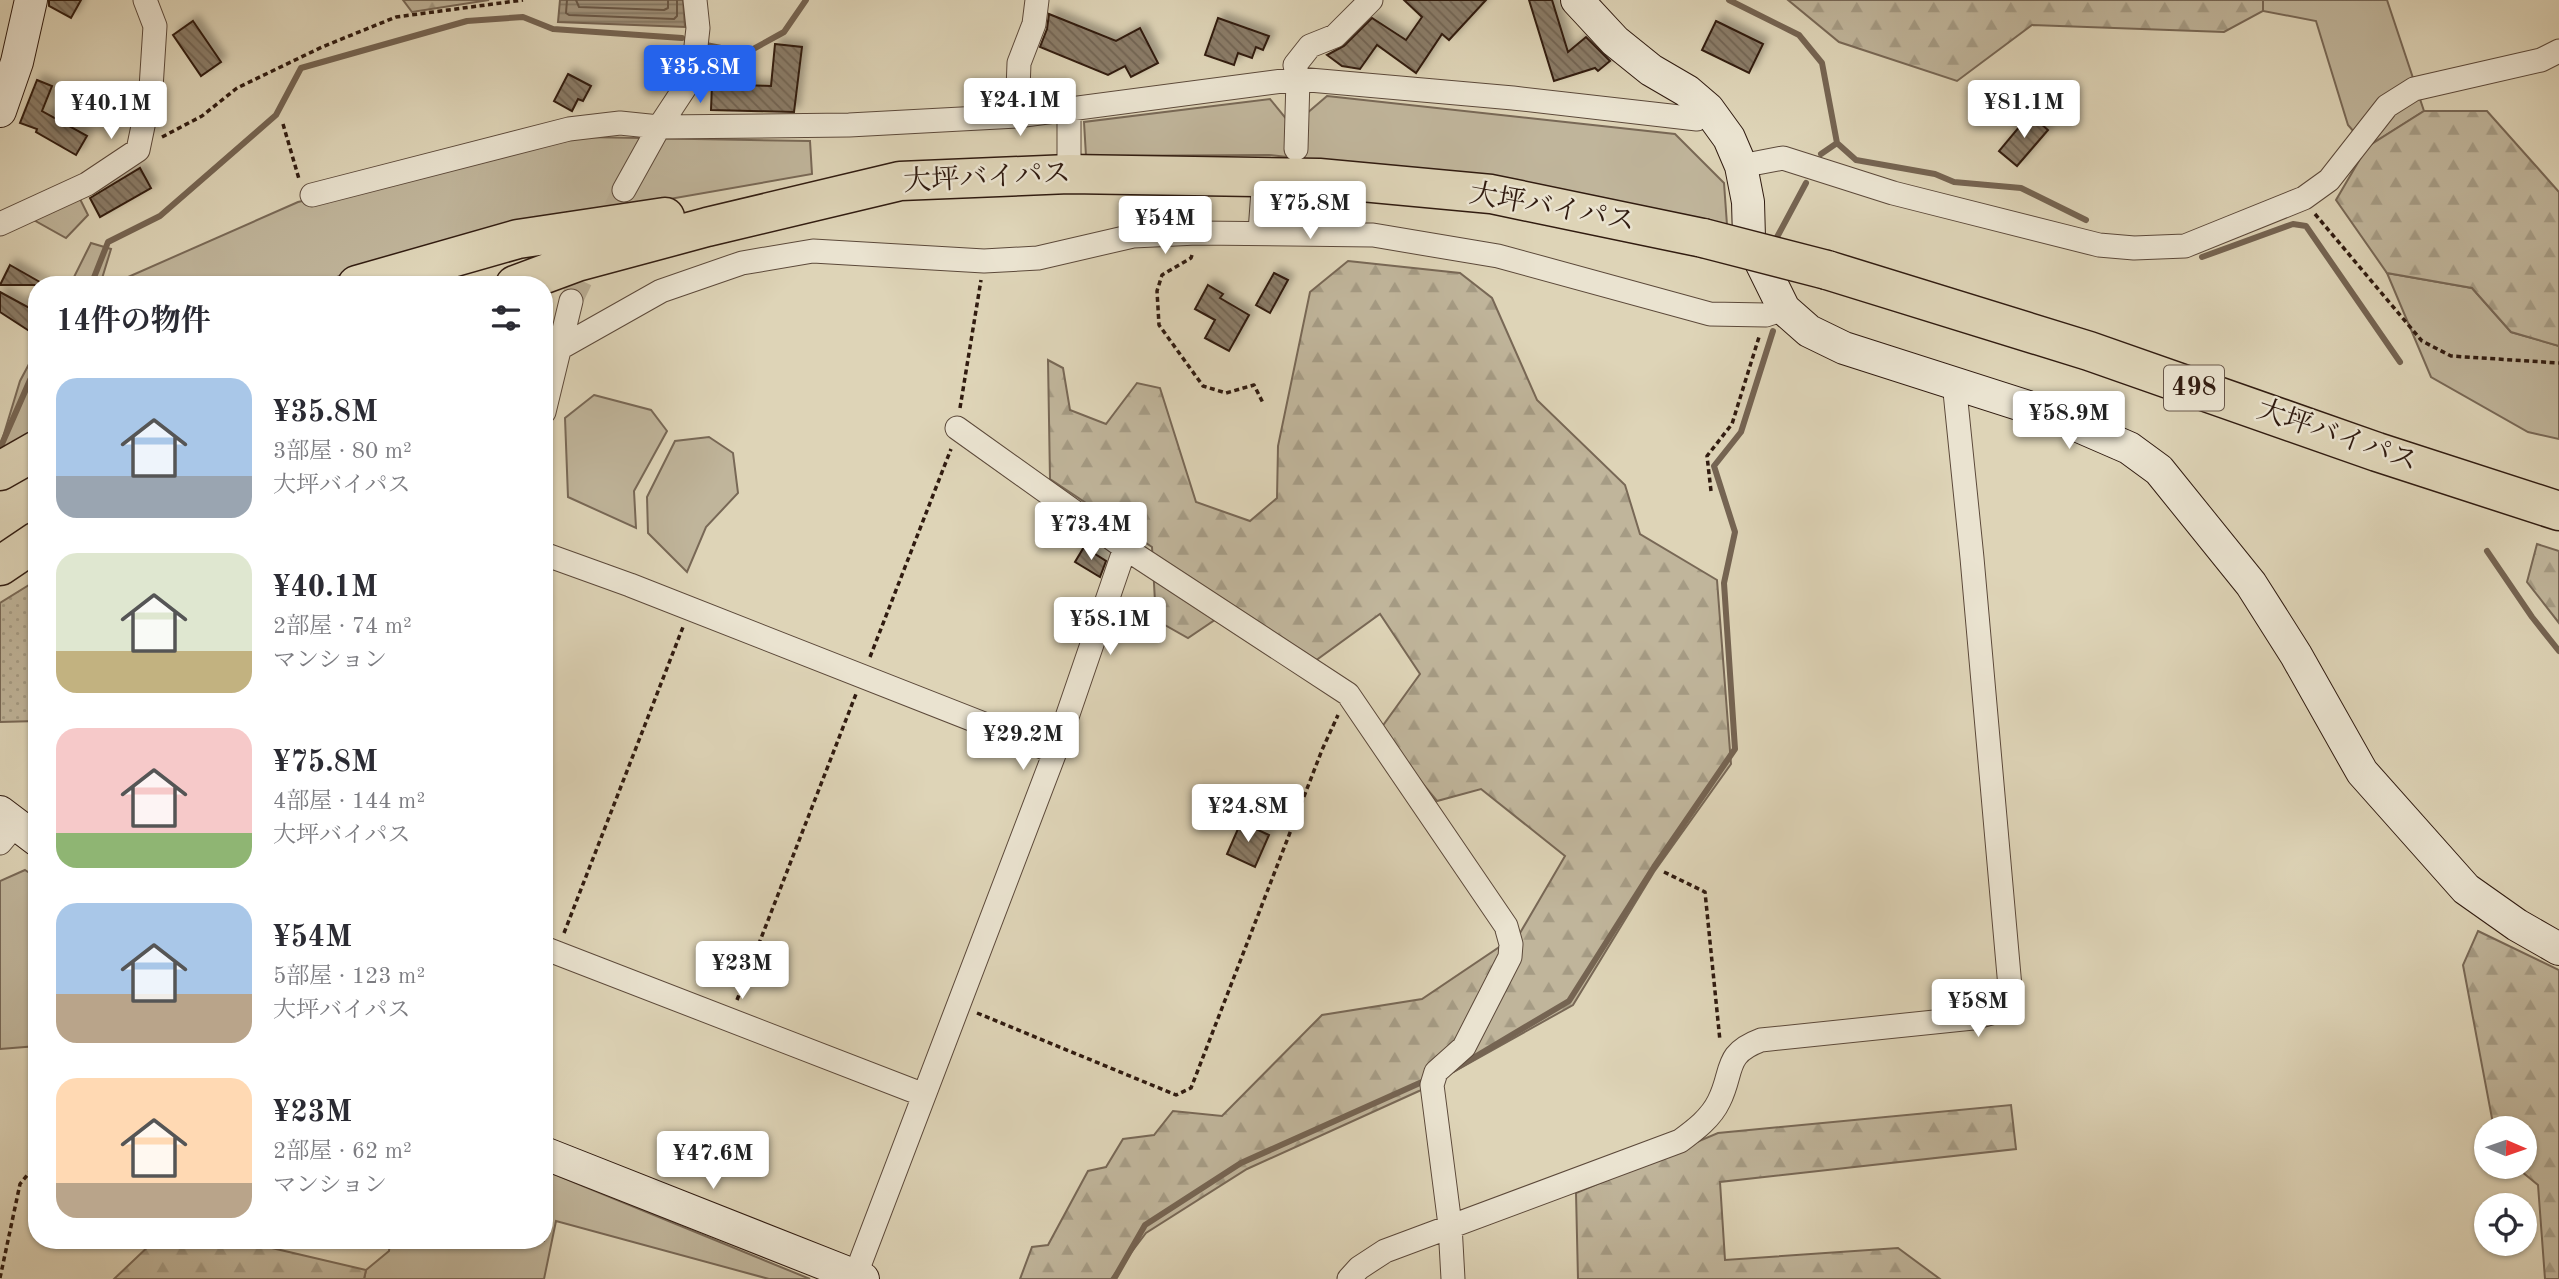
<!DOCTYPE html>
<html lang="ja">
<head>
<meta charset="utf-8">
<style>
	body { margin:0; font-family:"Old Standard TT","Noto Serif JP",serif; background:#f2f2f3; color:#2b2b33; height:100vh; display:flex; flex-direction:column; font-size:26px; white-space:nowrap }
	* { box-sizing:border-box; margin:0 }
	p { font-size:23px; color:#7c7c81 }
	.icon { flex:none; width:38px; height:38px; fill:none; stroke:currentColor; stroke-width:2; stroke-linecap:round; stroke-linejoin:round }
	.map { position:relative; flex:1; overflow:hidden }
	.details { position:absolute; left:28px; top:276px; width:525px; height:973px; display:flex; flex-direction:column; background:#fff; border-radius:28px; box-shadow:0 2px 5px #0004 }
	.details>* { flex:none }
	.needle { width:46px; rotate:92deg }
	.fabs { position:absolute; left:2474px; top:1116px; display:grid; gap:14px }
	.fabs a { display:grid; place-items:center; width:63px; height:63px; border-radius:50%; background:#fff; box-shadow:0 2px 5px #0004; font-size:35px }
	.price { position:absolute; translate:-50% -60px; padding:0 16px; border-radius:7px; background:#fff; color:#222; font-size:23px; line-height:46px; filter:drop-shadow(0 2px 4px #0008) }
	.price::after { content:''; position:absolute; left:50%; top:42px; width:21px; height:16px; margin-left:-10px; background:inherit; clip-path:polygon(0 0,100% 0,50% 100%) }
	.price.on { background:#2563eb; color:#fff }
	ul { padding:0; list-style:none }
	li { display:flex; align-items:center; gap:21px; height:175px; padding:0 28px }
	li span { display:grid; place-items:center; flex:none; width:196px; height:140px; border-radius:21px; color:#555 }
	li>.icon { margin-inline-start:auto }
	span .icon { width:84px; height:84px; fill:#fffc; stroke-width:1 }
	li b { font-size:30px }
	h2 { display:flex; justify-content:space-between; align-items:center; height:84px; padding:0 28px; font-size:30px }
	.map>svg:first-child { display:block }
	.green { fill:#c0b59b; stroke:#786856; stroke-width:2 }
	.forest { fill:url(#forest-firs); stroke:#786856; stroke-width:2 }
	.park { fill:url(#park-dots); stroke:#786856; stroke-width:2 }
	.water { fill:url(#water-rules); stroke:#756452; stroke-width:2 }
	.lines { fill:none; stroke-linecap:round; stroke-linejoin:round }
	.shore { stroke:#6a5847; stroke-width:2 }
	.stream { stroke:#756452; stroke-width:6 }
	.building { fill:url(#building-back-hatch); stroke:#301b10; stroke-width:2; filter:url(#shadow) }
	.street-tunnel { stroke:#bbaf96; stroke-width:23; stroke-dasharray:23 11; stroke-linecap:butt }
	.street-casing { stroke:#5c493a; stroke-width:25 }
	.secondary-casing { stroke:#301b10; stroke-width:34 }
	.highway-casing { stroke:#301b10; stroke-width:41 }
	.path { stroke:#301b10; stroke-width:3.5; stroke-dasharray:5 3.5; stroke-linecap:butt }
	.street { stroke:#eae3d0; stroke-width:23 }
	.secondary { stroke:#eae3d0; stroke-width:32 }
	.highway { stroke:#ded4b7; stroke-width:38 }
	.highway-bridge-casing { stroke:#301b10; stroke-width:41; stroke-linecap:butt }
	.highway-bridge { stroke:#ded4b7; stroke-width:38 }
	.labels { text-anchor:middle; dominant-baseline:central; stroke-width:5; stroke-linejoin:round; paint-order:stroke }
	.shield { fill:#eae3d0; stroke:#68574a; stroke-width:2 }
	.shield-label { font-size:26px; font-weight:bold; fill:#301b10 }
	.street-label { font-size:28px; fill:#301b10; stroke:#eae3d0 }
</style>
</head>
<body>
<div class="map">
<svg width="2559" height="1279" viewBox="0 0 2559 1279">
	<defs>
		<pattern id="forest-firs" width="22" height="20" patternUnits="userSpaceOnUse" patternTransform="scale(1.75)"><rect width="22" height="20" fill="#c0b59b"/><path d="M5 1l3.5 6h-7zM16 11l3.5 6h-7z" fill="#a59b84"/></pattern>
		<pattern id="park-dots" width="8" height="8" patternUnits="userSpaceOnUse" patternTransform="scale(1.75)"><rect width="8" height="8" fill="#c0b59b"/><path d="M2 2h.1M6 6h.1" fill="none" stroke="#a59b84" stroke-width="1.8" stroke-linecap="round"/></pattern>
		<pattern id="water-rules" width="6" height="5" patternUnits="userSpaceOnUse" patternTransform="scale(1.75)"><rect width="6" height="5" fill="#a3957e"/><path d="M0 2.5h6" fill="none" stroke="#857966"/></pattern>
		<pattern id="building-back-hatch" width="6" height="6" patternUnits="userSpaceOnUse" patternTransform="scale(1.75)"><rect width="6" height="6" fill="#8a7b67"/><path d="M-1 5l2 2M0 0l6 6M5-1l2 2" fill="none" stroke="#716453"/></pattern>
		<filter id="shadow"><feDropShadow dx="5.5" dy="-5.5" stdDeviation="3.5" flood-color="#0004"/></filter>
	</defs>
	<rect width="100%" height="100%" fill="#ded4b7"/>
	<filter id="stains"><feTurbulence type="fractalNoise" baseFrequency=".00286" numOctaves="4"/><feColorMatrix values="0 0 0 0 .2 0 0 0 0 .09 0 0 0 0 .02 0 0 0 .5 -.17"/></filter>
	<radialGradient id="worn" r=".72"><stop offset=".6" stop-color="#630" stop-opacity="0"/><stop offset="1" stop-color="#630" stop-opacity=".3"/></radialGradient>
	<path class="green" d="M2263 0H2387L2424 111 2367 147 2348 125 2316 21 2263 11Z
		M1327 96 1675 134 1724 183 1727 225 1496 181 1269 155 1086 156 1084 122 1270 99 1292 126Z
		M584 137 810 141 812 174 515 226 352 270 320 285H110L298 202Z
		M78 195 88 215 66 238 32 219Z
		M91 243 111 249 100 285H70Z
		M2387 273 2472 288 2511 332 2559 346V439L2528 432 2431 377Z
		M37 349V434L0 454V447L20 381Z
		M594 395 651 410 667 431 634 491 636 528 568 497 565 418Z
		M709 437 733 453 738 493 706 527 687 572 648 533 647 497 675 441Z
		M25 870 37 878V1046L0 1049V881Z
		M544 1170 810 1279H769L556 1221 544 1279H364L366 1270 389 1251 390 1241H544Z"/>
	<path class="forest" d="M403 0H489L412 12Z
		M1788 0H2263V11L2224 32 2032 25 1957 81 1839 42Z
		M2424 111H2487L2559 192V346L2511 332 2472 288 2387 273 2336 200 2367 147Z
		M1348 261 1460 273 1492 298 1537 400 1625 485 1640 534 1717 580 1731 764 1654 872 1573 1005 1419 1091 1247 1169 1146 1233 1111 1279H1020L1032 1247 1048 1245 1088 1171 1106 1167 1123 1139 1154 1135 1173 1111 1222 1116 1322 1015 1422 999 1520 933 1565 856 1481 789 1437 801 1379 731 1420 674 1380 614 1315 661 1234 607 1188 638 1156 620 1152 547 1050 479 1048 360 1063 368 1070 410 1106 424 1137 383 1160 388 1196 502 1250 521 1277 498 1278 446 1310 292Z
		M2537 544 2559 551V623L2527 582Z
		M2478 931 2559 970V1279H2545L2538 1185 2516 1167H2525V1129H2494L2463 965Z
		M2011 1105 2016 1149 1720 1182 1725 1260 1898 1248 1940 1279H1578L1576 1193 1718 1133Z
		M154 1241H251L255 1244 366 1270 364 1279H114Z"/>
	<path class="park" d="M37 580V721L0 722V603Z"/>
	<path class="water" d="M560 0H683L685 27 558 22Z"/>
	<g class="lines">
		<path class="shore" d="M567 0 566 13 569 15 674 19 677 16V0
			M576 0 579 7 664 10 668 8V0"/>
		<path class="stream" d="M1729 0 1799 35 1822 63 1837 143 1856 160 1935 174 1954 182 2021 188 2086 220
			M706 45 746 53 784 32 806 0
			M1821 154 1837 143
			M1776 245V239L1806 183
			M2202 257 2293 224 2306 226 2400 362
			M91 285 108 242 160 216 276 115 301 68 467 21 523 17 553 29 682 38
			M1 446 30 380 37 372
			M2487 551 2532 617 2559 651
			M1453 1070 1569 1001 1654 867 1735 749 1724 583 1735 532 1714 466 1741 432 1773 331
			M1114 1279 1145 1225 1241 1163 1422 1082"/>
	</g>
	<path class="building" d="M49 0H81L71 18 49 6Z
		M1404 0H1486L1449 40 1442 34 1416 73 1377 45 1360 69 1342 66 1327 55 1344 46 1372 18 1406 40 1422 17Z
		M1529 0H1552L1568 52 1586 37 1610 61 1598 71 1595 68 1554 81Z
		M1049 14 1116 41 1140 28 1158 63 1131 77 1125 66 1108 75 1040 47 1047 29Z
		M1218 18 1269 36 1263 50 1256 47 1252 58 1238 53 1234 65 1205 55Z
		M193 21 221 62 201 76 173 35Z
		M1716 21 1763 44 1749 73 1702 50Z
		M775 44 802 47 794 112 711 110 712 84 771 86Z
		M568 74 591 86 583 101 578 99 572 111 554 101Z
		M37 80 52 86 42 111 87 136 76 155 36 132 37 129 20 123Z
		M2030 114 2048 130 2017 166 1999 151Z
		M140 168 151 188 100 217 90 198Z
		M10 265 45 285H0Z
		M1274 273 1288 280 1270 313 1256 305Z
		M1208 285 1223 294 1220 298 1249 315 1229 351 1205 338 1215 320 1195 309Z
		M0 292 37 312V336L0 312Z
		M1084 547 1106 561 1100 577 1075 562Z
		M1241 822 1269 835 1255 867 1227 854Z"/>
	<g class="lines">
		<path class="street-tunnel" d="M571 301 624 190"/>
		<g class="street-casing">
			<path id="street" d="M1069 109V174
				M1017 116 1019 63 1034 24 1037 0
				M1296 149 1298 79 1295 65 1310 46 1335 36 1371 0
				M1741 166 1783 158 1893 193 2099 245 2134 248 2185 246 2304 198 2329 180 2387 106 2414 89 2541 60 2559 51
				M624 190 659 127 686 86 695 55 698 28 695 0
				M312 195 569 129 620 123 659 127 849 125 1017 116 1298 79 1513 98 1697 119 1708 109
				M1291 209 1298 218 1325 220
				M0 224 87 184 138 150 151 88 155 26 145 0
				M1260 232 1264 177
				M544 357 661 291 742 263 813 251 984 261 1038 258 1133 236 1197 233 1373 235 1498 256 1710 314 1766 315 1784 309
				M544 412 571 301
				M957 428 1125 548 1348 694 1506 926 1511 944 1510 957 1464 1047 1436 1072 1432 1085 1450 1225 1453 1279
				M544 554 630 585 1055 752 854 1279
				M1055 752 1125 548
				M0 843 16 824
				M544 948 924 1095
				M1349 1279 1359 1268 1385 1251 1680 1141C1695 1130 1711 1118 1719 1101 1734 1071 1723 1054 1761 1040L1973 1018 1999 1011 2009 1003 2010 987 1972 558 1954 382"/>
		</g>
		<g class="secondary-casing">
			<path id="secondary" d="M1577 0 1615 41 1651 70 1687 91 1708 109 1729 138 1741 166 1748 202 1749 238 1784 309 1809 331 1844 348 2053 415 2129 448 2159 470 2251 584 2296 655 2362 772 2466 889 2517 925 2559 949
				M0 111 17 62 31 0
				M0 812 37 840
				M544 1153 863 1279"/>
		</g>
		<g class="highway-casing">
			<path id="highway" d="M1827 270 2089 351 2377 452 2559 511
				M357 285 518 239 665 217
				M515 285 577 262 707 227 900 181 1069 174 1319 178 1491 194 1703 238
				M0 471 37 450
				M0 566 37 541"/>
		</g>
		<path class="path" d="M283 124 299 179
			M162 137 202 116 237 88 322 47 396 17 523 0
			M2315 214 2422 341 2451 356 2559 363
			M1192 255 1191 258 1162 275 1157 291 1159 325 1203 386 1226 393 1254 385 1263 403
			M960 408 981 280
			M1711 491 1707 456 1732 424 1759 337
			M870 657 951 449
			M1664 872 1705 892 1720 1041
			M564 933 683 627
			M737 1000 856 694
			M977 1013 1176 1095 1191 1088 1322 750 1338 715
			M0 1278 20 1184 37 1163"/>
		<use href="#street" class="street"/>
		<use href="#secondary" class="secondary"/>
		<use href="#highway" class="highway"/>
		<g class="highway-bridge-casing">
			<path id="highway-bridge" d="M1703 238 1827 270"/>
		</g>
		<use href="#highway-bridge" class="highway-bridge"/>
	</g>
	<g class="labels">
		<rect class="shield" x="2164" y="365.5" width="60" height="45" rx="5"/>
		<g class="shield-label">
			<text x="2194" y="388">498</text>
		</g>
		<g class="street-label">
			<text transform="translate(987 179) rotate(-3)">大坪バイパス</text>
			<text transform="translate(1552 209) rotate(10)">大坪バイパス</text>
			<text transform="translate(2337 437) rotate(19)">大坪バイパス</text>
		</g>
	</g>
	<rect width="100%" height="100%" filter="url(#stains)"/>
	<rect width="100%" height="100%" fill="url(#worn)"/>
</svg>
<div class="fabs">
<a><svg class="needle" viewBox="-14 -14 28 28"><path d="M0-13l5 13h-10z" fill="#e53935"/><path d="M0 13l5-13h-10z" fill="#7c7c81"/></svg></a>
<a><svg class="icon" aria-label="locate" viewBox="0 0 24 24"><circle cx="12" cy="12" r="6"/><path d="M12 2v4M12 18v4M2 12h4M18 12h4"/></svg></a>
</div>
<b class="price on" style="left:700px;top:105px">¥35.8M</b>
<b class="price" style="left:1020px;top:138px">¥24.1M</b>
<b class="price" style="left:2024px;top:140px">¥81.1M</b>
<b class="price" style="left:111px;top:141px">¥40.1M</b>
<b class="price" style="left:1310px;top:241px">¥75.8M</b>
<b class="price" style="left:1165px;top:256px">¥54M</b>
<b class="price" style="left:2069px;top:451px">¥58.9M</b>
<b class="price" style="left:1091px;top:562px">¥73.4M</b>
<b class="price" style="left:1110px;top:657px">¥58.1M</b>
<b class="price" style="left:1023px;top:772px">¥29.2M</b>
<b class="price" style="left:1248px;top:844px">¥24.8M</b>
<b class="price" style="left:742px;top:1001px">¥23M</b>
<b class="price" style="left:1978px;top:1039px">¥58M</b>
<b class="price" style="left:713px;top:1191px">¥47.6M</b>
<section class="details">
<h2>14件の物件<svg class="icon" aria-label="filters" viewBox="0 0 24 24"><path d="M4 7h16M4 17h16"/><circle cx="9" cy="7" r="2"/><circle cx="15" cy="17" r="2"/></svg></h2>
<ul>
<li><span style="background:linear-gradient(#a9c7e8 70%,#9aa5b1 0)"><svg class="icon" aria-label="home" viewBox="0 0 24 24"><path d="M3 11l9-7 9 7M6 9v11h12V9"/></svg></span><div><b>¥35.8M</b><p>3部屋 · 80 m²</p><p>大坪バイパス</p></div></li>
<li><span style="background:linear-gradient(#dfe7d0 70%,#c2b280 0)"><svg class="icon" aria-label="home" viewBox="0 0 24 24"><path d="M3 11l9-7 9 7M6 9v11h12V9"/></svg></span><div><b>¥40.1M</b><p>2部屋 · 74 m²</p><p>マンション</p></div></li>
<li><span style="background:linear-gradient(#f6c9c9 75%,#8fb573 0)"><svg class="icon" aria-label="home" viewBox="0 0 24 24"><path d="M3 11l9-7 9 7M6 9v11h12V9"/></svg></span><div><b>¥75.8M</b><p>4部屋 · 144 m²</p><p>大坪バイパス</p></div></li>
<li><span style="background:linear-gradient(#a9c7e8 65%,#b9a48a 0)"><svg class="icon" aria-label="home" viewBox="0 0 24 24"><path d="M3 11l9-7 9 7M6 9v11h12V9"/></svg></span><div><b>¥54M</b><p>5部屋 · 123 m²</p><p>大坪バイパス</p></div></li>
<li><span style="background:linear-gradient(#ffd9b3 75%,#b9a48a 0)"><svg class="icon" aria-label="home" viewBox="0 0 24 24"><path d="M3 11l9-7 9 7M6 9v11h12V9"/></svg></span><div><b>¥23M</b><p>2部屋 · 62 m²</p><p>マンション</p></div></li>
</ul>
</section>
</div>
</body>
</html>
